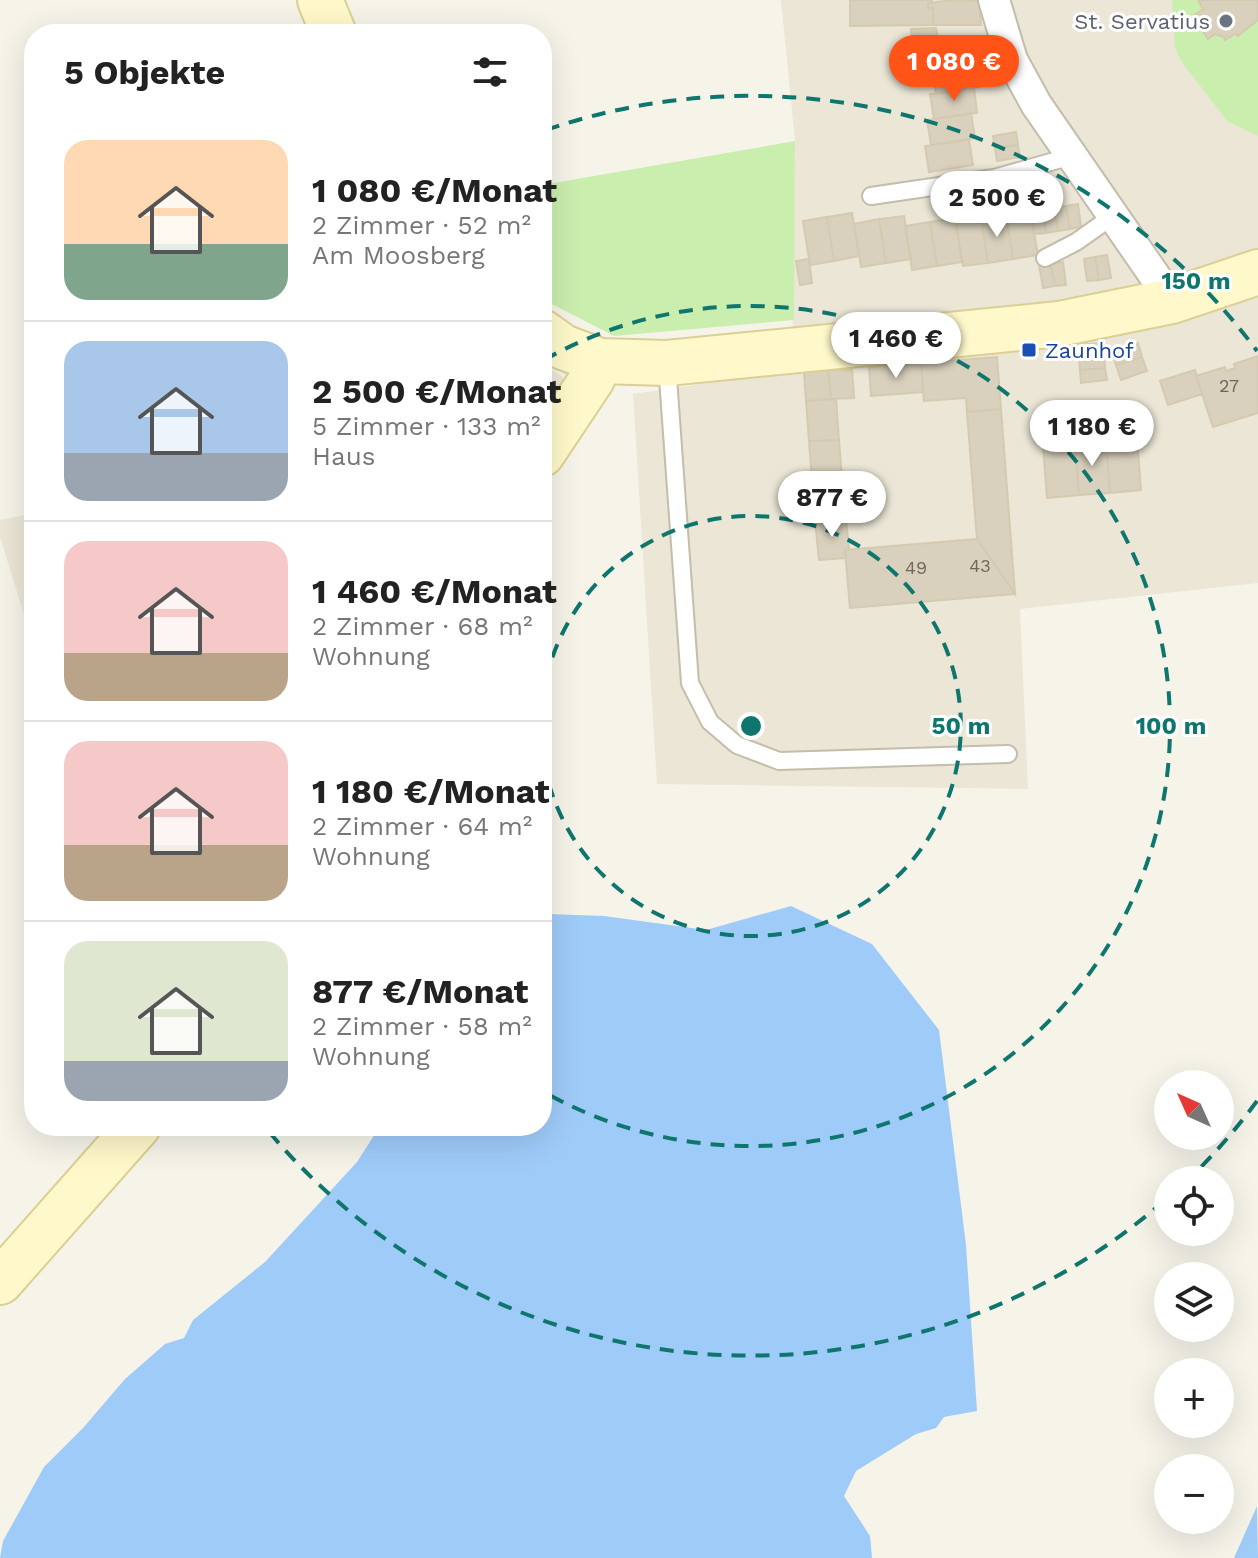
<!DOCTYPE html>
<html lang="de">
<head>
<meta charset="utf-8">
<style>
	body { margin:0; font-family:"Work Sans",sans-serif; background:#f2f2f2; color:#222; height:100vh; display:flex; flex-direction:column; font-size:30px; white-space:nowrap }
	* { box-sizing:border-box; margin:0 }
	p { font-size:26px; color:#767676 }
	.icon { flex:none; width:44px; height:44px; fill:none; stroke:currentColor; stroke-width:2; stroke-linecap:round; stroke-linejoin:round }
	.map { position:relative; flex:1; overflow:hidden }
	.details { position:absolute; left:24px; top:24px; width:528px; height:1112px; display:flex; flex-direction:column; background:#fff; border-radius:32px; box-shadow:0 8px 32px #0002 }
	.details>* { flex:none }
	.needle { width:52px; rotate:315deg }
	.buttons { position:absolute; left:1154px; top:1070px; display:grid; gap:16px }
	.buttons a { display:grid; place-items:center; width:80px; height:80px; border-radius:50%; background:#fff; box-shadow:0 8px 32px #0002; font-size:40px }
	.price { position:absolute; translate:-50% -68px; padding:0 18px; border-radius:28px; background:#fff; color:#222; font-size:26px; line-height:52px; filter:drop-shadow(0 2px 4px #0008) }
	.price::after { content:''; position:absolute; left:50%; top:48px; width:24px; height:18px; margin-left:-12px; background:inherit; clip-path:polygon(0 0,100% 0,50% 100%) }
	.price.current { background:#ff5317; color:#fff }
	ul { padding:0; list-style:none }
	li { display:flex; align-items:center; gap:24px; height:200px; padding:0 40px }
	li+li { border-top:2px solid #e0e0e0 }
	li span { display:grid; place-items:center; flex:none; width:224px; height:160px; border-radius:24px; color:#555 }
	li>.icon { margin-inline-start:auto }
	span .icon { width:96px; height:96px; fill:#fffc; stroke-width:1 }
	li b { font-size:34px }
	h2 { display:flex; justify-content:space-between; align-items:center; height:96px; padding:0 40px; font-size:34px }
	.map>svg:first-child { display:block }
	.residential { fill:#ebe6d6 }
	.green { fill:#caeeae }
	.water { fill:#9fcbf9 }
	.building { fill:#d9d1bd; stroke:#d5caaf; stroke-width:2 }
	.lines { fill:none; stroke-linecap:round; stroke-linejoin:round }
	.lane-casing { stroke:#c3bdaa; stroke-width:20 }
	.street-casing { stroke:#c3bdaa; stroke-width:34 }
	.secondary-casing { stroke:#dbd094; stroke-width:48 }
	.lane { stroke:#fff; stroke-width:16 }
	.street { stroke:#fff; stroke-width:30 }
	.secondary { stroke:#fff8ca; stroke-width:44 }
	.ring { fill:none; stroke:#0f766e; stroke-width:4; stroke-dasharray:14 10 }
	.worship-dot { fill:#6b7280; stroke:#fff; stroke-width:3 }
	.transit-dot { fill:#1a4fb4; stroke:#fff; stroke-width:3 }
	.labels { text-anchor:middle; dominant-baseline:central; stroke-width:6; stroke-linejoin:round; paint-order:stroke }
	.number-label { font-size:18px; fill:#6e6858 }
	.worship-label { font-size:22px; fill:#5b616d; stroke:#fff; text-anchor:end }
	.transit-label { font-size:22px; fill:#164399; stroke:#fff; text-anchor:start }
	.centre { fill:#0f766e; stroke:#fff; stroke-width:4 }
	.ring-label { font-size:24px; text-anchor:middle; font-weight:bold; fill:#0f766e; stroke:#fff; stroke-width:6; stroke-linejoin:round; paint-order:stroke }
</style>
</head>
<body>
<div class="map">
<svg width="1258" height="1558" viewBox="0 0 1258 1558">
	<rect width="100%" height="100%" fill="#f6f4e9"/>
	<path class="residential" d="M781 0H1258V583L1020 609 1028 789 657 784 633 394 792 371 795 141Z
		M542 365 562 376 567 400 542 426Z
		M34 513V647L0 537V520Z"/>
	<path class="green" d="M1172 0H1258V136L1227 121 1181 61 1175 47Z
		M795 141 794 320 614 336 542 299V185Z"/>
	<path class="water" d="M791 906 872 944 939 1030 966 1245 977 1411 944 1417 936 1428 916 1434 856 1471 844 1496 870 1536 872 1558H0L3 1541 44 1467 83 1428 125 1379 165 1344 184 1338 193 1320 265 1262 357 1162 380 1126H542V921L548 914 604 916 706 930Z
		M1257 1506 1258 1558H1234Z"/>
	<path class="building" d="M850 0H932V2L928 3V8H933V25L850 26Z
		M954 0 979 1 981 25H933V8H928V3Z
		M1198 0H1258V20L1238 36 1235 34 1225 40 1224 37 1215 34 1208 39 1193 16 1203 9Z
		M936 28 939 42 913 46 911 29Z
		M951 41 955 65 911 72 908 47Z
		M976 62 980 87 936 94 932 68Z
		M974 88 977 113 934 119 930 94Z
		M971 113 975 138 931 145 927 120Z
		M1016 132 1018 145 995 148 993 136Z
		M969 140 973 165 929 172 925 146Z
		M1018 145 1020 157 997 161 995 148Z
		M1051 185 1054 208 1043 210 1039 187Z
		M1039 187 1043 210 1031 212 1027 189Z
		M1078 204 1081 227 1070 229 1066 206Z
		M1066 206 1070 229 1058 231 1054 208Z
		M1054 208 1058 231 1046 233 1043 210Z
		M1043 210 1046 233 1034 234 1031 212Z
		M1030 211 1038 255 1013 259 1006 215Z
		M852 213 859 256 834 261 827 217Z
		M1006 215 1013 259 988 263 981 219Z
		M904 216 911 259 886 263 879 219Z
		M827 217 834 261 810 265 803 221Z
		M955 218 962 262 937 266 930 222Z
		M879 219 886 263 861 267 854 224Z
		M981 219 988 263 963 266 956 222Z
		M930 222 937 266 912 270 905 226Z
		M1107 255 1111 278 1099 280 1095 257Z
		M1095 257 1099 280 1087 281 1084 259Z
		M809 259 812 283 800 285 796 261Z
		M1063 262 1066 285 1055 286 1051 264Z
		M1051 264 1055 286 1043 288 1039 265Z
		M1103 343 1104 355 1079 358 1078 345Z
		M1138 343 1142 357 1116 365 1112 352Z
		M1104 355 1105 368 1080 370 1079 358Z
		M1258 356V413L1213 427 1196 376 1225 367 1226 371 1235 368 1234 364Z
		M997 357 1001 409 967 412 966 398 924 401 921 363Z
		M1142 357 1147 371 1121 380 1116 365Z
		M921 363 923 392 871 396 869 367Z
		M1105 368 1107 380 1081 383 1080 370Z
		M852 369 854 398 831 399 828 370Z
		M828 370 831 399 806 401 804 372Z
		M1195 370 1202 394 1168 405 1160 381Z
		M836 399 839 440 809 441 806 401Z
		M1001 409 1015 594 977 539 967 412Z
		M1137 438 1141 490 1110 493 1106 441Z
		M839 440 842 478 812 480 809 441Z
		M1106 441 1110 493 1079 495 1075 443Z
		M1075 443 1079 495 1047 498 1043 446Z
		M842 478 846 519 815 520 812 480Z
		M846 519 849 550H845L846 558 819 560 815 520Z
		M977 539 1015 594 850 608 845 550Z
		M34 592V623H33L26 594Z"/>
	<g class="lines">
		<g class="lane-casing">
			<path id="lane" d="M871 196 994 178 1072 156
				M1045 258 1076 242 1113 216
				M667 364 690 683 710 722 737 745 779 761 1008 754"/>
		</g>
		<g class="street-casing">
			<path id="street" d="M994 0 1012 60 1036 104 1172 301"/>
		</g>
		<g class="secondary-casing">
			<path id="secondary" d="M320 0 334 34
				M542 332 563 347 600 361 667 363 1059 324 1172 301 1258 272
				M542 454 592 379 600 361
				M0 1282 138 1126"/>
		</g>
		<use href="#lane" class="lane"/>
		<use href="#street" class="street"/>
		<use href="#secondary" class="secondary"/>
	</g>
	<g class="ring">
		<path d="M542 704A210 210 0 1 1 542 748"/>
		<path d="M544 360A420 420 0 1 1 544 1092"/>
		<path d="M1257 1101A630 630 0 0 1 1189 1179M1164 1201A630 630 0 0 1 265 1127M546 130A630 630 0 0 1 1257 351"/>
	</g>
	<circle class="worship-dot" cx="1226" cy="21" r="8"/>
	<rect class="transit-dot" x="1021" y="342" width="16" height="16" rx="4"/>
	<g class="labels">
		<g class="number-label">
			<text x="1229" y="385">27</text>
			<text x="980" y="565">43</text>
			<text x="916" y="567">49</text>
		</g>
		<g class="worship-label">
			<text x="1210" y="21">St. Servatius</text>
		</g>
		<g class="transit-label">
			<text x="1045" y="350">Zaunhof</text>
		</g>
	</g>
	<circle cx="751" cy="726" r="12" class="centre"/>
	<g class="ring-label">
		<text x="1196" y="289">150 m</text>
		<text x="961" y="734">50 m</text>
		<text x="1171" y="734">100 m</text>
	</g>
</svg>
<div class="buttons">
<a><svg class="needle" viewBox="-14 -14 28 28"><path d="M0-13l5 13h-10z" fill="#e53935"/><path d="M0 13l5-13h-10z" fill="#767676"/></svg></a>
<a><svg class="icon" aria-label="locate" viewBox="0 0 24 24"><circle cx="12" cy="12" r="6"/><path d="M12 2v4M12 18v4M2 12h4M18 12h4"/></svg></a>
<a><svg class="icon" aria-label="layers" viewBox="0 0 24 24"><path d="M12 4l9 5-9 5-9-5zM3 14l9 5 9-5"/></svg></a>
<a>+</a>
<a>−</a>
</div>
<b class="price current" style="left:954px;top:103px">1 080 €</b>
<b class="price" style="left:997px;top:239px">2 500 €</b>
<b class="price" style="left:896px;top:380px">1 460 €</b>
<b class="price" style="left:1092px;top:468px">1 180 €</b>
<b class="price" style="left:832px;top:539px">877 €</b>
<section class="details">
<h2>5 Objekte<svg class="icon" aria-label="filters" viewBox="0 0 24 24"><path d="M4 7h16M4 17h16"/><circle cx="9" cy="7" r="2"/><circle cx="15" cy="17" r="2"/></svg></h2>
<ul>
<li><span style="background:linear-gradient(#ffd9b3 65%,#7fa58c 0)"><svg class="icon" aria-label="home" viewBox="0 0 24 24"><path d="M3 11l9-7 9 7M6 9v11h12V9"/></svg></span><div><b>1 080 €/Monat</b><p>2 Zimmer · 52 m²</p><p>Am Moosberg</p></div></li>
<li><span style="background:linear-gradient(#a9c7e8 70%,#9aa5b1 0)"><svg class="icon" aria-label="home" viewBox="0 0 24 24"><path d="M3 11l9-7 9 7M6 9v11h12V9"/></svg></span><div><b>2 500 €/Monat</b><p>5 Zimmer · 133 m²</p><p>Haus</p></div></li>
<li><span style="background:linear-gradient(#f6c9c9 70%,#b9a48a 0)"><svg class="icon" aria-label="home" viewBox="0 0 24 24"><path d="M3 11l9-7 9 7M6 9v11h12V9"/></svg></span><div><b>1 460 €/Monat</b><p>2 Zimmer · 68 m²</p><p>Wohnung</p></div></li>
<li><span style="background:linear-gradient(#f6c9c9 65%,#b9a48a 0)"><svg class="icon" aria-label="home" viewBox="0 0 24 24"><path d="M3 11l9-7 9 7M6 9v11h12V9"/></svg></span><div><b>1 180 €/Monat</b><p>2 Zimmer · 64 m²</p><p>Wohnung</p></div></li>
<li><span style="background:linear-gradient(#dfe7d0 75%,#9aa5b1 0)"><svg class="icon" aria-label="home" viewBox="0 0 24 24"><path d="M3 11l9-7 9 7M6 9v11h12V9"/></svg></span><div><b>877 €/Monat</b><p>2 Zimmer · 58 m²</p><p>Wohnung</p></div></li>
</ul>
</section>
</div>
</body>
</html>
